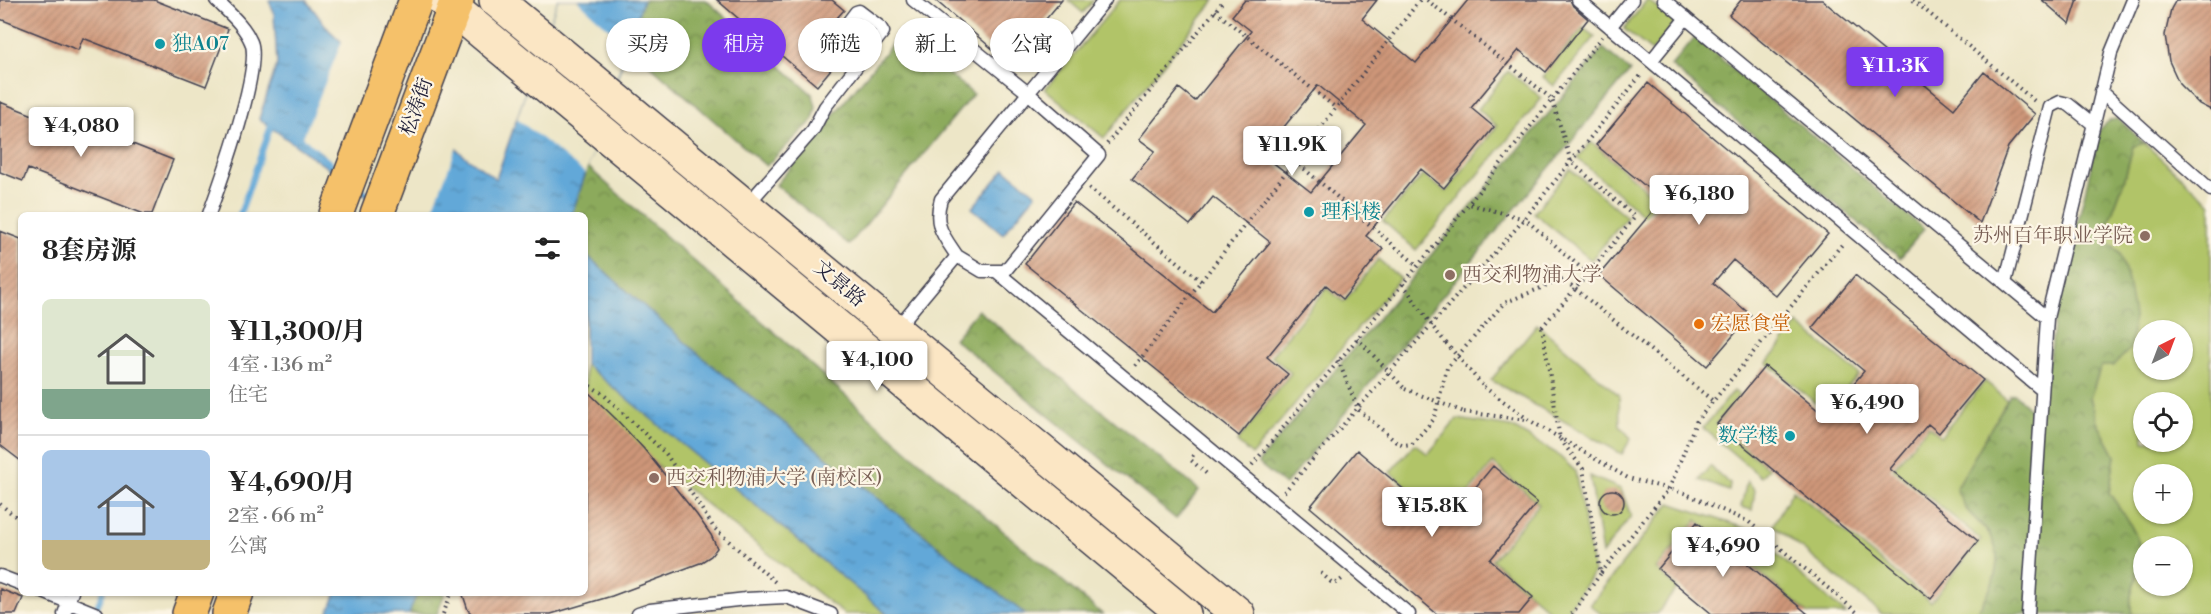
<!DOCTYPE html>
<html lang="zh">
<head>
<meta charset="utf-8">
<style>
	body { margin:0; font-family:"Libre Bodoni","Noto Serif SC",serif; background:#f2f2f2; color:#222; height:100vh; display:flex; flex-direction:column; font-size:22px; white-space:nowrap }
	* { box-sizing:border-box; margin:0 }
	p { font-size:20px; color:#767676 }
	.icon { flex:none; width:33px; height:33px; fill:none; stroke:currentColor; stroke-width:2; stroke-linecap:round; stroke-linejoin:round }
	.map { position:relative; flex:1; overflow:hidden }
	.details { position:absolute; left:18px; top:212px; width:570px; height:384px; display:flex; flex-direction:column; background:#fff; border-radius:9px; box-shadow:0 2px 4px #0004 }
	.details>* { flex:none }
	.top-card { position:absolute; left:606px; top:18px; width:570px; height:54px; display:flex; gap:12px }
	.needle { width:39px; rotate:42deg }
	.fabs { position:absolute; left:2133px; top:320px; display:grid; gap:12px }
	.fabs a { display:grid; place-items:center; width:60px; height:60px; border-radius:50%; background:#fff; box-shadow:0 2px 4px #0004; font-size:30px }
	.price { position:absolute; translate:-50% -51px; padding:0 14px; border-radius:6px; background:#fff; color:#222; font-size:20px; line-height:39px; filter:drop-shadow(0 2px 3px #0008) }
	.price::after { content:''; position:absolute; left:50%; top:36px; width:18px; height:14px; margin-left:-9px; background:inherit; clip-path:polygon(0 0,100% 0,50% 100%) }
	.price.on { background:#7c3aed; color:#fff }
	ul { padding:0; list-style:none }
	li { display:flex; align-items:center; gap:18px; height:150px; padding:0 24px }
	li+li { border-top:2px solid #e0e0e0 }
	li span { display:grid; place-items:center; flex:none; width:168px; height:120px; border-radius:9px; color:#555 }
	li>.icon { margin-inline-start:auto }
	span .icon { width:72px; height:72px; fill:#fffc; stroke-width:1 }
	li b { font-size:26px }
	h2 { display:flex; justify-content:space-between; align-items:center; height:72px; padding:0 24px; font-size:26px }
	.tag { padding:0 21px; border-radius:27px; background:#fff; box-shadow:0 2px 4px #0004; font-size:21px; line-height:54px }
	.tag.on { background:#7c3aed; color:#fff }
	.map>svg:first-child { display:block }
	.grass { fill:#b1c467; stroke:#6a7351; stroke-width:1.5; fill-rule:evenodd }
	.forest { fill:url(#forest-crowns); stroke:#57664c; stroke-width:1.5 }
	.water { fill:url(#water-ripples); stroke:#42658a; stroke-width:1.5 }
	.pier { fill:#ede6c7 }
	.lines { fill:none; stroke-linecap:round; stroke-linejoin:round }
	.stream { stroke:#62a8d8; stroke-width:6 }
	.building { fill:url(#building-hatch); fill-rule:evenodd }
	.lane-casing { stroke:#403f50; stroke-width:15 }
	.secondary-casing { stroke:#403f50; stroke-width:36 }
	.primary-casing { stroke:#403f50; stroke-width:36 }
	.path { stroke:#403f50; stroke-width:4; stroke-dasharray:1.5 4.5; stroke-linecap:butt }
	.lane { stroke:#fff; stroke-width:12 }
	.secondary { stroke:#fbe6c4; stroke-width:33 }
	.primary { stroke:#f5c16b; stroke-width:33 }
	.path-bridge { stroke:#403f50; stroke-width:4; stroke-dasharray:1.5 4.5; stroke-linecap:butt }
	.culture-dot { fill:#0f9aa8; stroke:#fcf5e5; stroke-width:2 }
	.education-dot { fill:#8d6e63; stroke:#fcf5e5; stroke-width:2 }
	.food-dot { fill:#e8710a; stroke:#fcf5e5; stroke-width:2 }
	.labels { text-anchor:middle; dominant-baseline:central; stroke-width:4.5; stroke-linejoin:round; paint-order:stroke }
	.culture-label { font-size:20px; fill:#0d838f; stroke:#fcf5e5; text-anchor:start }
	.street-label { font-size:20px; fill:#22223b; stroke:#fcf5e5 }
	.education-label { font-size:20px; fill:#785e54; stroke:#fcf5e5; text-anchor:start }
	.food-label { font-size:20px; fill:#c56008; stroke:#fcf5e5; text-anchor:start }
</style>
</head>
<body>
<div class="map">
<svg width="2211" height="614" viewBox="0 0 2211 614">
	<defs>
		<pattern id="forest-crowns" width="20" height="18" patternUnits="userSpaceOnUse" patternTransform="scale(1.5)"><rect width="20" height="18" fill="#8caa5c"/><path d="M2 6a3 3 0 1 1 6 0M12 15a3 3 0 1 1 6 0" fill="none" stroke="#728a4d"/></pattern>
		<pattern id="water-ripples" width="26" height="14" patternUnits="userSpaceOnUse" patternTransform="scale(1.5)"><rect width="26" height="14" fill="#62a8d8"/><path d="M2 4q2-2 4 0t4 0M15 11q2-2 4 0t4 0" fill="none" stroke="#5088b0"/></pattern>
		<pattern id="building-hatch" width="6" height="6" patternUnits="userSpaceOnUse" patternTransform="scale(1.5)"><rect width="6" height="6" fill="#cf9779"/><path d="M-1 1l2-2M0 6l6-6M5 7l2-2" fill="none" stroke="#a87b64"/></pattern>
	</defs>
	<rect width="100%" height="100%" fill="#fcf5e5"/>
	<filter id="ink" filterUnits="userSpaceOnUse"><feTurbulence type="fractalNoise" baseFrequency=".0167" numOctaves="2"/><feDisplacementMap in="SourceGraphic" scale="12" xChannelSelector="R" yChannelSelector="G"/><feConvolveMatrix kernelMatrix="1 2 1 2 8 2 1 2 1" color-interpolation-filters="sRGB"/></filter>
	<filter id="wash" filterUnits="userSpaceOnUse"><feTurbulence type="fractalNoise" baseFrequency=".008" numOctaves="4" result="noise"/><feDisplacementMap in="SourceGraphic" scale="24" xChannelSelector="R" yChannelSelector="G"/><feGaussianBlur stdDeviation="1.35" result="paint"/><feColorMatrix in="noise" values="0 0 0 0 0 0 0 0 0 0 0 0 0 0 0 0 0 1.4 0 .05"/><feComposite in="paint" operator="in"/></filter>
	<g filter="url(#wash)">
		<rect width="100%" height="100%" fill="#ede6c7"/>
		<path class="grass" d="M1068 0H1094L1083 13Z
			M1120 0H1215L1104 138 1045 89Z
			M1647 0 1676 21 1652 51 1624 29Z
			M1583 28 1595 37 1554 86 1543 77Z
			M1508 71 1542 98 1416 250 1383 221 1423 175 1446 192 1497 126 1478 109Z
			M1591 142 1658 200 1644 216 1577 158Z
			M2144 143 2211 204V614H2132C2126 591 2140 577 2141 555 2141 536 2119 508 2109 493L2115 456 2097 422 2090 398 2101 366 2120 254 2103 237 2124 181 2133 146ZM2144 330H2182V369H2144ZM2144 402H2182V441H2144ZM2144 474H2182V513H2144ZM2144 546H2182V585H2144Z
			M1570 169 1627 217 1591 260 1534 213Z
			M1378 259 1400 278 1252 455 1237 442 1291 373 1271 356 1327 288 1344 302Z
			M1537 324 1619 395 1620 426 1631 438 1622 454 1491 380Z
			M1798 324 1859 374 1827 412 1767 363Z
			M585 364 887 614H844L585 407Z
			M1985 381 2007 400 1956 489C1960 496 1963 504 1967 510 1975 520 1986 527 1992 539 2005 564 1990 594 1975 614H1882L1773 525 1793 490 1931 602 1981 539 1893 469 1928 426 1941 436Z
			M1734 391 1739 395 1716 424 1768 468 1761 477 1703 428Z
			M1457 419 1511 427 1556 453 1575 471 1594 572 1565 614H1553L1492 560 1539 504 1493 463 1446 520 1390 472 1415 444 1428 454Z
			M1710 466 1730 484 1729 491 1699 480Z
			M1590 476 1621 489 1631 516 1602 554Z
			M1747 481 1755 490 1752 510 1741 507Z
			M1670 503 1747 529 1846 614H1809L1697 520 1656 569 1677 588 1657 614H1601L1590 605Z"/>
		<path class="forest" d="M643 0H706L813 95 816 107 813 120 766 166 627 45Z
			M900 34 973 94 849 245 776 185Z
			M1695 37 1924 229 1900 258 1671 66Z
			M1603 48 1630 71 1285 485 1258 463Z
			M2118 118 2144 143 2133 146 2124 181 2103 237 2120 254 2128 281 2134 317 2130 349 2113 366H2101L2090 398 2097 422 2115 456 2109 493C2120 508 2141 536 2141 555 2140 577 2126 591 2132 614H1975C1990 594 2005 564 1992 539 1986 527 1975 520 1967 510 1963 504 1960 496 1956 489L2010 395 2015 394 2035 414 2051 349 2055 318 2100 129 2109 121Z
			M588 167 917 459 1102 614H1025L940 548 704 359 585 254V214H572Z
			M978 310 1199 490 1176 519 954 339Z
			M415 593H445L437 614H407Z"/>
		<path class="water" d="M269 0H306L329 30 462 154 496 179 558 0H643L572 214H392L259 119 277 64 274 14Z
			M1005 169 1036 194 1003 234 972 208Z
			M585 254 704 359 940 548 1025 614H887L585 364Z
			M336 593V592L417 593 409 614H328Z"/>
		<path class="pier" d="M558 0H577L627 45 586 174 517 119Z
			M343 39 457 146 431 214H396L303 137Z"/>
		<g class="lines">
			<path class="stream" d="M240 214 273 120
				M94 614 103 592"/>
		</g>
		<g id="blocks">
			<path class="building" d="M0 0H154L228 29 206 86 83 38 78 50 0 19Z
				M717 0H832L844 10 820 37 842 56 817 86Z
				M935 0H1062L1009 63Z
				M1245 0H1377L1362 19 1416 63 1468 0H1570L1573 6 1588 19 1546 72 1519 50 1471 108 1494 127 1444 188 1421 169 1366 236 1383 249 1343 299 1326 285 1267 357 1288 374 1239 436 1025 264 1074 202 1212 312 1270 242 1213 197 1190 225 1132 179 1155 151 1139 139 1179 88 1195 101 1251 31 1232 16ZM1318 85 1366 125 1311 192 1262 154Z
				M1741 0H1822L1954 109 1984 72 2035 114 2008 147 1980 223 1729 15Z
				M2042 0H2078L2070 24Z
				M2176 0H2211V110L2199 104 2180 85 2169 61 2165 35 2171 9Z
				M1648 83 1828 234 1776 296 1733 260 1713 283 1751 315 1707 366 1599 275 1662 200 1596 145Z
				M0 102 43 119 47 110 173 160 152 214H144L28 169 23 181 0 172Z
				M0 231 21 239V461L0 445Z
				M1855 275 1983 380 1939 433 1928 424 1890 469 1978 541 1931 599 1717 424 1765 366 1826 417 1864 371 1812 328Z
				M585 389 616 419 644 449 697 515 711 535 717 548 711 556 700 563 612 596 551 614H472L468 610 462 592H585Z
				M1357 450 1445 524 1493 466 1537 503 1490 560 1533 597 1519 614H1437L1310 507Z
				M1600 502a12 12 0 1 1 24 0a12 12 0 1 1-24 0Z
				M1697 522 1808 614H1712L1658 569Z
				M0 589 23 598 16 614H0Z"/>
		</g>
	</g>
	<g filter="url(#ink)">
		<use href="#blocks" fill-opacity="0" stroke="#403f50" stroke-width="1.5"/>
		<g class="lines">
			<g class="lane-casing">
				<path id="lane" d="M913 0 1028 93 1099 155 1005 271H982L957 256
					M1578 0 2042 390
					M1664 0 2047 318
					M859 11 880 27 883 32 863 58H860L837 37 856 12Z
					M1610 27 1632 0
					M1651 61 1686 18
					M2101 91 2211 190
					M747 205 813 130 825 107 863 58
					M209 214C220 184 262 68 251 42 244 25 229 13 216 0
					M996 271 1409 614
					M2005 283 2050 107 2060 102 2068 104 2093 124
					M896 329 957 256C943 235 933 225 941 199L1105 0
					M0 576 21 584
					M43 592 97 614
					M64 614 72 592
					M638 614 650 610 746 599 786 597 831 614
					M2028 614 2047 318 2111 53 2133 0"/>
			</g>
			<g class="secondary-casing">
				<path id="secondary" d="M443 0 1184 614
					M496 0 1238 614"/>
			</g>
			<g class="primary-casing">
				<path id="primary" d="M336 214 416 0
					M377 214 457 0
					M189 614 197 592
					M229 614 237 592"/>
			</g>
			<path class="path" d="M1427 0 1552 99 1571 162 1635 217 1588 274 1525 219 1469 204
				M1913 0 2037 103
				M1215 11 1336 108
				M1107 144 1224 0
				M1295 161 1418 266
				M1089 188 1201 281
				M1403 284 1432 326 1446 343
				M1542 327 1560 439 1583 469 1601 573 1572 614
				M1357 338 1405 389
				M1338 360 1358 409 1396 442 1404 445 1412 444 1434 419 1447 368 1504 303 1563 279 1713 401
				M1135 366 1420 0
				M585 383 602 393 666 454 714 528 775 582
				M1484 387 1529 420 1628 478 1684 493 1749 522 1859 614
				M1464 412 1526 420
				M1193 455 1191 460 1209 476
				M1252 465 1451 226 1602 37
				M1284 492 1520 224 1642 74
				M0 504 21 521
				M1321 573 1331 582 1337 583 1342 579
				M1601 573 1669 489 1696 422 1844 242
				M443 614 452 592"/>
			<use href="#lane" class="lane"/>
			<use href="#secondary" class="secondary"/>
			<use href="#primary" class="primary"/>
			<path class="path-bridge" d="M1542 327 1588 274
				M1446 343 1484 387
				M1405 389 1464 412"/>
		</g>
	</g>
	<g class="culture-dot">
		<circle cx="160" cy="44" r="6"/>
		<circle cx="1309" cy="212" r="6"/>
		<circle cx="1790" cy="436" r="6"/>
	</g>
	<g class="education-dot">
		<circle cx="2145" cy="236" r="6"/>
		<circle cx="1450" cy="275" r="6"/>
		<circle cx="654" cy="478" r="6"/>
	</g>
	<circle class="food-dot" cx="1699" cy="324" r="6"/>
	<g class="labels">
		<g class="culture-label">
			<text x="172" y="44">独A07</text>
			<text x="1321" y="212">理科楼</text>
			<text x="1778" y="436" text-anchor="end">数学楼</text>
		</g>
		<g class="street-label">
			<text transform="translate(417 107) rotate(-70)">松涛街</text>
			<text transform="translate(839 284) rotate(40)">文景路</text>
		</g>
		<g class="education-label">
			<text x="2133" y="236" text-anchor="end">苏州百年职业学院</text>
			<text x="1462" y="275">西交利物浦大学</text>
			<text x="666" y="478">西交利物浦大学 (南校区)</text>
		</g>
		<g class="food-label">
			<text x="1711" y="324">宏愿食堂</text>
		</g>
	</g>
</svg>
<div class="fabs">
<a><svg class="needle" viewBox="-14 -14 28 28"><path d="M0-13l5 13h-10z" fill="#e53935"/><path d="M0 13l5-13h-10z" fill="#767676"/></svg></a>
<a><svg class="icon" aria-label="locate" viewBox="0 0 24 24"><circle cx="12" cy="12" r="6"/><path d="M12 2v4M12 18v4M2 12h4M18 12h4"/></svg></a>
<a>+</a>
<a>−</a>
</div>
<b class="price on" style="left:1895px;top:98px">¥11.3K</b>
<b class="price" style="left:81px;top:158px">¥4,080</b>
<b class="price" style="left:1292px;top:177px">¥11.9K</b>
<b class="price" style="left:1699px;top:226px">¥6,180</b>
<b class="price" style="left:877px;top:392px">¥4,100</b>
<b class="price" style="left:1867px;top:435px">¥6,490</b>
<b class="price" style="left:1432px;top:538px">¥15.8K</b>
<b class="price" style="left:1723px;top:578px">¥4,690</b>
<div class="top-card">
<a class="tag">买房</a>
<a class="tag on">租房</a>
<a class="tag">筛选</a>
<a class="tag">新上</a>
<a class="tag">公寓</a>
</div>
<section class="details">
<h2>8套房源<svg class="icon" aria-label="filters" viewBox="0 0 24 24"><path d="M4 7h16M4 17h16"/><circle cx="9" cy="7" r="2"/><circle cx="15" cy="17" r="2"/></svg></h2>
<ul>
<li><span style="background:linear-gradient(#dfe7d0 75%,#7fa58c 0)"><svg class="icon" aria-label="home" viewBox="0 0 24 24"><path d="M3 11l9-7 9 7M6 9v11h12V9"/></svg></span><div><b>¥11,300/月</b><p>4室 · 136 m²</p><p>住宅</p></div></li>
<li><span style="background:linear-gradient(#a9c7e8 75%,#c2b280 0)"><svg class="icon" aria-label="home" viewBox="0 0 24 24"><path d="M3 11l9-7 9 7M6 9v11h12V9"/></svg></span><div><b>¥4,690/月</b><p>2室 · 66 m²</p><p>公寓</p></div></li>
</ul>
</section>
</div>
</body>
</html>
